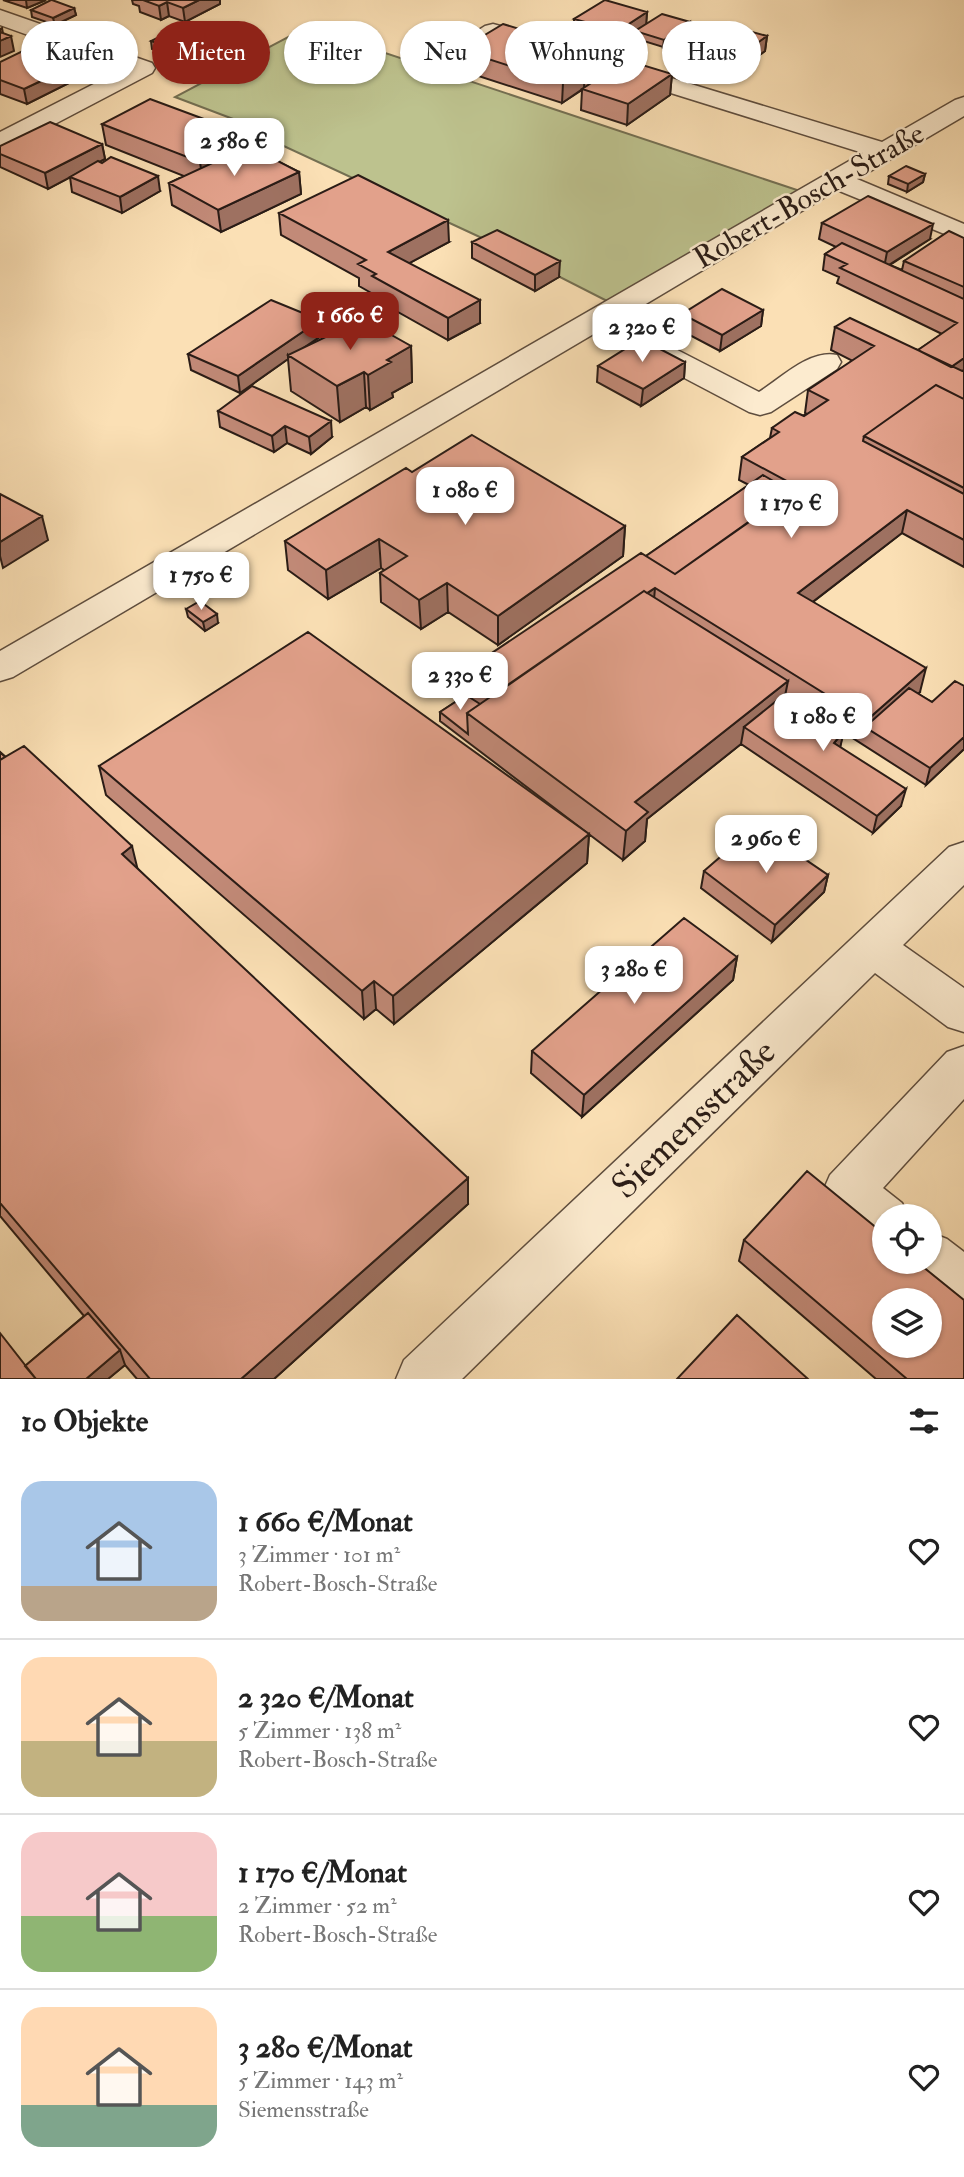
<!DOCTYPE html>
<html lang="de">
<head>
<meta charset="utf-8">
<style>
	body { margin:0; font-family:"IM FELL Double Pica",serif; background:#f6f6f6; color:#222; height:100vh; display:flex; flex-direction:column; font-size:26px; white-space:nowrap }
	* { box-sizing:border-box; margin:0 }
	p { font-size:23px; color:#767676 }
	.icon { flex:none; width:38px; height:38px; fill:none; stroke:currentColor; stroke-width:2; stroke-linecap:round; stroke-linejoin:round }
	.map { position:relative; height:1379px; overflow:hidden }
	.details { display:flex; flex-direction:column; background:#fff; flex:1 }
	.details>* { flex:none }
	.hud { position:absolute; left:21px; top:21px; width:922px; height:63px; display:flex; gap:14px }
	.fabs { position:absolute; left:872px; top:1204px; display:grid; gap:14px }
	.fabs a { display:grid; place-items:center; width:70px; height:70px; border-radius:50%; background:#fff; box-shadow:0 2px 5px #0004; font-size:35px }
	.price { position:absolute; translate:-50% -60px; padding:0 16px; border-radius:14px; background:#fff; color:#222; font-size:23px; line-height:46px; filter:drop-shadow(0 2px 4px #0008) }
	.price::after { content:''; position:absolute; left:50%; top:42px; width:21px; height:16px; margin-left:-10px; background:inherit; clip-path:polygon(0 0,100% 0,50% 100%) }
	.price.active { background:#8f2418; color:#fff }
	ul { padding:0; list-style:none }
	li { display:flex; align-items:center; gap:21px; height:175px; padding:0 21px }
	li+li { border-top:2px solid #e0e0e0 }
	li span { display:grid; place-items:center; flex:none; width:196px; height:140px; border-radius:21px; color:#555 }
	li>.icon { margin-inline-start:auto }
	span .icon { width:84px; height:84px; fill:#fffc; stroke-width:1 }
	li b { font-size:30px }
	h2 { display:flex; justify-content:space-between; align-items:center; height:84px; padding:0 21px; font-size:30px }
	.chip { padding:0 24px; border-radius:32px; background:#fff; box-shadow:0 2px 5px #0004; font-size:24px; line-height:63px }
	.chip.active { background:#8f2418; color:#fff }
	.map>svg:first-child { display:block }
	.green { fill:#bdc28e; stroke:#746f52; stroke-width:2 }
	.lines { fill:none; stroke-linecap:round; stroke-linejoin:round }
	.minor-casing { stroke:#5e4d3e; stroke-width:3 }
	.minor { fill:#fcebcf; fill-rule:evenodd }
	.wall { fill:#c28a78; stroke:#2a1c16; stroke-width:2 }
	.shaded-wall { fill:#9e7161; stroke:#2a1c16; stroke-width:2 }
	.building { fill:#e2a18b; stroke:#2a1c16; stroke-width:2; fill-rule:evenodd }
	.labels { text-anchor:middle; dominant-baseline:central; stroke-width:5; stroke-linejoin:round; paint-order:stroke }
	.street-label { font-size:30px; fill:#2a1c16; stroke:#fcebcf }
	.near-street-label { font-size:37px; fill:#2a1c16; stroke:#fcebcf }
</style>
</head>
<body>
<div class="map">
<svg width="964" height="1379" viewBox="0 0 964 1379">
	<rect width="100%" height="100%" fill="#fbe0b5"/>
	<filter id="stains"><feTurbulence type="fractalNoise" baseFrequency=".00286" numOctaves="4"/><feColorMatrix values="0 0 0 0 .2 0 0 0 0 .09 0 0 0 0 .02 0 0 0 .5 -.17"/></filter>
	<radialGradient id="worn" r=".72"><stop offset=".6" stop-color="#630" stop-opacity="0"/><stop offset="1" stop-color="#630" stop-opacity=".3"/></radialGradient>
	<path class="green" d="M307 27 806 193 613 304 497 245 275 142 281 137 175 97Z"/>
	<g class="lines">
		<g class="minor-casing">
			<path id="minor" d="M0 10 152 63 155 68 152 73 9 148 0 150V132L123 69 0 25Z
				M493 24 512 29 516 34 512 39C506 40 500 38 495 40 475 45 467 68 444 62L440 57 444 52 485 26Z
				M622 63 882 142 955 100 964 97V116L857 179 964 224V242L837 190 619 320 759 392C781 378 810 349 837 355L841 362 837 369 771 412 760 415 749 412 597 332 13 677 0 681V651L863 153 613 75 610 70 613 65Z
				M964 842V885L903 945 964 988V1032L948 1027 875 973 462 1379H396L404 1360 949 847Z
				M964 1046V1099L883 1188 902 1203 908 1216H884V1243C858 1234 834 1216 823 1191L830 1175 947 1052Z
				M929 1232 947 1239 964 1252V1309C942 1300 916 1284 906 1262H929Z"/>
		</g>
		<use href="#minor" class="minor"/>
	</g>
	<path class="wall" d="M3 0H46L27 8Z
		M132 0H220V4L185 22 169 16 161 20 140 12 139 6 133 4Z
		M74 8 76 15 55 25 32 17 31 10Z
		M647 12 646 24 689 29 663 47 634 38V34L617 46 574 33V19Z
		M199 34 200 42 172 56 152 49 151 41Z
		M767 36 765 51 738 71 684 56 685 41Z
		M460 50 605 55 604 62 617 66 672 74 670 95 627 125 581 110 582 90 562 103 460 70Z
		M0 62 81 77 27 104 0 94Z
		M102 124 247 135 248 147 299 172 301 194 221 232 172 205 169 183 184 176 106 145Z
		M102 144 105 159 99 162 160 191 122 213 72 192 70 177 48 189 0 167V146Z
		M925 174 923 182 907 192 888 184 889 176Z
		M279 213 449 242 409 263 480 323 448 340 373 298V294L359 286V278L281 235Z
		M822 223 930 239 890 265 902 270 904 261 964 238V567L902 533 813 602 920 692 918 694 932 702 964 686V749L926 785 843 732 840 747 901 806 873 833 741 744 647 819 645 841 623 860 440 721V712L460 699 459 675 646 556 749 485 739 480 742 457 770 438 772 428 807 414 805 413 808 390 853 361 831 350 835 327 918 350 942 334 837 283 839 277 823 270 825 254 836 247 819 239Z
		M472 242 559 277 535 291 472 258Z
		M763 310 761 326 720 351 680 330 682 314Z
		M320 320 321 336 306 347 411 346 412 382 392 393 393 397 370 410 366 407 340 422 291 391 288 359 240 393 191 370 188 354Z
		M685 362 684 378 641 406 597 382 598 366Z
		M218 411 332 437 311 454 287 443 274 452 220 427Z
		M412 472 625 526 623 556 498 645 448 612 421 629 381 602 380 573 384 570 381 568 328 599 288 570 285 541Z
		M186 609 218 623 205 631 188 617Z
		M0 752 137 868 468 1204 274 1379H137L125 1365 108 1379H0L25 1366 84 1316 0 1216Z
		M99 766 589 834 587 863 394 1024 376 1009 364 1019 106 795Z
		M704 871 828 875 824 892 772 942 701 888Z
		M737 957 733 980 582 1117 531 1073 532 1051Z
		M744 1240 884 1262 964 1379H876L739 1261Z"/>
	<path class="shaded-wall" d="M26 0H46L27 8Z
		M199 0H220V4L185 22 183 8Z
		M167 2 169 16 161 20 159 6Z
		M74 8 76 15 55 25 53 18Z
		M647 12 646 27 635 31 634 34 617 46 618 31Z
		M690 22 689 29 663 47 664 40Z
		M2 28 4 39 11 36 14 51 0 57V29Z
		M199 34 200 42 172 56 171 48Z
		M767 36 765 51 738 71 739 56Z
		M605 55 604 73 597 60Z
		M79 63 81 77 27 104 24 89Z
		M585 68 584 88 562 103 563 83Z
		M672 74 670 95 627 125 628 104Z
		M247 135 249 157 203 183 200 162Z
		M102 144 105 159 48 189 45 173Z
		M299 172 301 194 221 232 218 210Z
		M925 174 923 182 907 192 908 184Z
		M158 176 160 191 122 213 120 197Z
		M448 220 449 242 389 274 388 252Z
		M933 224 930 239 884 268 887 252Z
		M560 261 559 277 535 291V275Z
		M480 300V323L448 340V318Z
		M763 310 761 326 720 351 722 335Z
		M320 320 321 336 290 357 288 355V359L240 393 238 376Z
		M411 346 412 382 392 393 393 397 370 410 368 375 387 360Z
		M964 358V371H945Z
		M685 362 684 378 641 406 643 389Z
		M364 372 366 407 340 422 337 386Z
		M331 421 332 437 311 454 309 437Z
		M285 426 287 443 274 452 272 436Z
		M907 510 902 533 793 617 798 593Z
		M42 516 48 540 3 568 0 556V542Z
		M625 526 623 556 498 645V616Z
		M379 539 381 568 328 599 326 570Z
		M447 583 448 612 421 629 419 600Z
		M655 588 653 611 495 699Z
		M217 614 218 623 205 631 203 622Z
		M926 668 920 692 874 732 865 727 867 720Z
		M788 681 782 711 744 727 741 744 647 819 645 841 623 860 626 831 635 802Z
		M844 731 840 748 834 743Z
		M964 737V749L926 785 930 768Z
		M906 789 901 806 873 833 877 816Z
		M589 834 587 863 394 1024 393 996Z
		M132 846 139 875 122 854Z
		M828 875 824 892 772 942 775 925Z
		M737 957 733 980 582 1117 584 1095Z
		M374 981 376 1009 364 1019 362 991Z
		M468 1178V1204L274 1379H241Z
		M120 1350 125 1365 108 1379H86Z"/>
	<path class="building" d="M51 0H52L74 8 53 18 31 10Z
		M143 0H199L183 8 167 2 159 6Z
		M605 0 647 12 618 31 574 19Z
		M662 14 690 22 664 40 635 31Z
		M716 22 767 36 739 56 685 41Z
		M503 24 605 55 597 60 617 66 626 60 672 74 628 104 582 89 605 74 585 68 563 83 460 50Z
		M179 27 199 34 171 48 151 41Z
		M0 32 11 36 0 41Z
		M33 46 79 63 24 89 0 80V62Z
		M150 99 247 135 200 162 102 124Z
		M50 122 102 144 45 173 0 154V146Z
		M249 146 299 172 218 210 169 183Z
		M111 157 158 176 120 197 70 177 98 161 102 163Z
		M906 166 925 174 908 184 889 176Z
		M358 175 448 220 388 252 480 300 448 318 372 276 376 274 358 264 366 260 279 213Z
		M868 196 933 224 887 252 822 223Z
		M497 230 560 261 535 275 472 242Z
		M949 231 964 238V287L904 261Z
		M842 243 964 299V358L951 367 918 350 957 323 840 268 847 264 825 254Z
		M722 289 763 310 722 335 682 314Z
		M271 300 320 320 238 376 188 354Z
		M850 318 962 371 964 370V399L936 385 864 436 863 441 964 494V540L907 510 798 593 926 668 867 720 655 588 647 593 644 591 491 697 459 675 641 553 675 574 798 487 742 457 779 432 772 428 795 412 804 416 828 400 808 390 874 346 835 327Z
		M363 319 411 346 387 360 391 362 368 375 364 372 337 386 288 355Z
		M641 339 685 362 643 389 598 366Z
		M936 385 964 399V488L864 436Z
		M252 386 331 421 309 437 285 426 272 436 218 411Z
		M472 435 625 526 498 616 447 583 419 600 380 573 407 556 379 539 326 570 285 541 406 468 412 472Z
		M763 475 792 492 675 574 646 556Z
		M0 494 42 516 0 542Z
		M644 591 788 681 635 802 648 812 626 831 467 713Z
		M200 601 217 614 203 622 186 609Z
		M308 632 589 834 393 996 374 981 362 991 99 766Z
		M955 681 964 686V737L930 768 865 727 909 688 932 702Z
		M785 694 844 731 834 743 906 789 877 816 744 727Z
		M466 695 480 704 467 713 468 734 440 712Z
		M24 746 132 846 122 854 468 1178 241 1379H150L0 1203V760Z
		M0 752 5 757 0 760Z
		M756 826 828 875 775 925 704 871Z
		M684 918 737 957 584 1095 532 1051Z
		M807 1171 884 1234V1262H917L964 1300V1379H907L744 1240ZM884 1300H929V1346H884Z
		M88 1313 120 1350 86 1379H36L25 1366Z
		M737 1315 808 1379H677Z
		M0 1333 36 1379H0Z"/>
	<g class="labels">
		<g class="street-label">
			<text transform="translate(809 196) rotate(-30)">Robert-Bosch-Straße</text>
		</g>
		<g class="near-street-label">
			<text transform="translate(694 1119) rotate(-44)">Siemensstraße</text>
		</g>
	</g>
	<rect width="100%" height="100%" filter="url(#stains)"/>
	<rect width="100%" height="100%" fill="url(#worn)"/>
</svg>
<div class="fabs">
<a><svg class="icon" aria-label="locate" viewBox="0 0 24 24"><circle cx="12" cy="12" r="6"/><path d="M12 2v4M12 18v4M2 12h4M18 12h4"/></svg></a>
<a><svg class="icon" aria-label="layers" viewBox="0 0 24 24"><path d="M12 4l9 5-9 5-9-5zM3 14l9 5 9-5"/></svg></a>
</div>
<b class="price" style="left:234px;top:178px">2 580 €</b>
<b class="price active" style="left:350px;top:352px">1 660 €</b>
<b class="price" style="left:642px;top:364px">2 320 €</b>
<b class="price" style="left:465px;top:527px">1 080 €</b>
<b class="price" style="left:791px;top:540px">1 170 €</b>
<b class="price" style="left:201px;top:612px">1 750 €</b>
<b class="price" style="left:460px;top:712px">2 330 €</b>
<b class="price" style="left:823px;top:753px">1 080 €</b>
<b class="price" style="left:766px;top:875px">2 960 €</b>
<b class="price" style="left:634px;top:1006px">3 280 €</b>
<div class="hud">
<a class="chip">Kaufen</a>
<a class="chip active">Mieten</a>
<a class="chip">Filter</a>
<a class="chip">Neu</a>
<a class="chip">Wohnung</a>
<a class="chip">Haus</a>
</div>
</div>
<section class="details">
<h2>10 Objekte<svg class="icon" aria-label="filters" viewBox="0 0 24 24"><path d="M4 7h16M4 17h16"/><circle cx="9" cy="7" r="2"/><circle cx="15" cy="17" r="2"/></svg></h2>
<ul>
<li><span style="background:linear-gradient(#a9c7e8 75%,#b9a48a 0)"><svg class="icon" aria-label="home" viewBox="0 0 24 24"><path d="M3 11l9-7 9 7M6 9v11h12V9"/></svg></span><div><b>1 660 €/Monat</b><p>3 Zimmer · 101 m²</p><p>Robert-Bosch-Straße</p></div><svg class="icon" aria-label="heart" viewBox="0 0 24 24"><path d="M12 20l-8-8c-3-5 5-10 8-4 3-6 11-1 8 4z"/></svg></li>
<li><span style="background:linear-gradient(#ffd9b3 60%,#c2b280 0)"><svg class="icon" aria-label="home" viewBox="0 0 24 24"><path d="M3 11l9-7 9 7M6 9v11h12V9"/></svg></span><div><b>2 320 €/Monat</b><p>5 Zimmer · 138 m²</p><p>Robert-Bosch-Straße</p></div><svg class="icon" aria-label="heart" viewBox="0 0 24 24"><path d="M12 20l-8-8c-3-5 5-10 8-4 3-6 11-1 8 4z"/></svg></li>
<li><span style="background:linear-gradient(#f6c9c9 60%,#8fb573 0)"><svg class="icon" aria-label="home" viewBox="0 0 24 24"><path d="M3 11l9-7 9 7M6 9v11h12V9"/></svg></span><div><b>1 170 €/Monat</b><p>2 Zimmer · 52 m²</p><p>Robert-Bosch-Straße</p></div><svg class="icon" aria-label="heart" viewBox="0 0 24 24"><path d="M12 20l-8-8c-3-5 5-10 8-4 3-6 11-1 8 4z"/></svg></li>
<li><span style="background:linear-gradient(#ffd9b3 70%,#7fa58c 0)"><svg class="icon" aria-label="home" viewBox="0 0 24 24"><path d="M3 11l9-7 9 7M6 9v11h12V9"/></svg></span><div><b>3 280 €/Monat</b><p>5 Zimmer · 143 m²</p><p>Siemensstraße</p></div><svg class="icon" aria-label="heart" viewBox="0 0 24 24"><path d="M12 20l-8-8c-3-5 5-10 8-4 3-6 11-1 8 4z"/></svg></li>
</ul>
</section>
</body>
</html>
